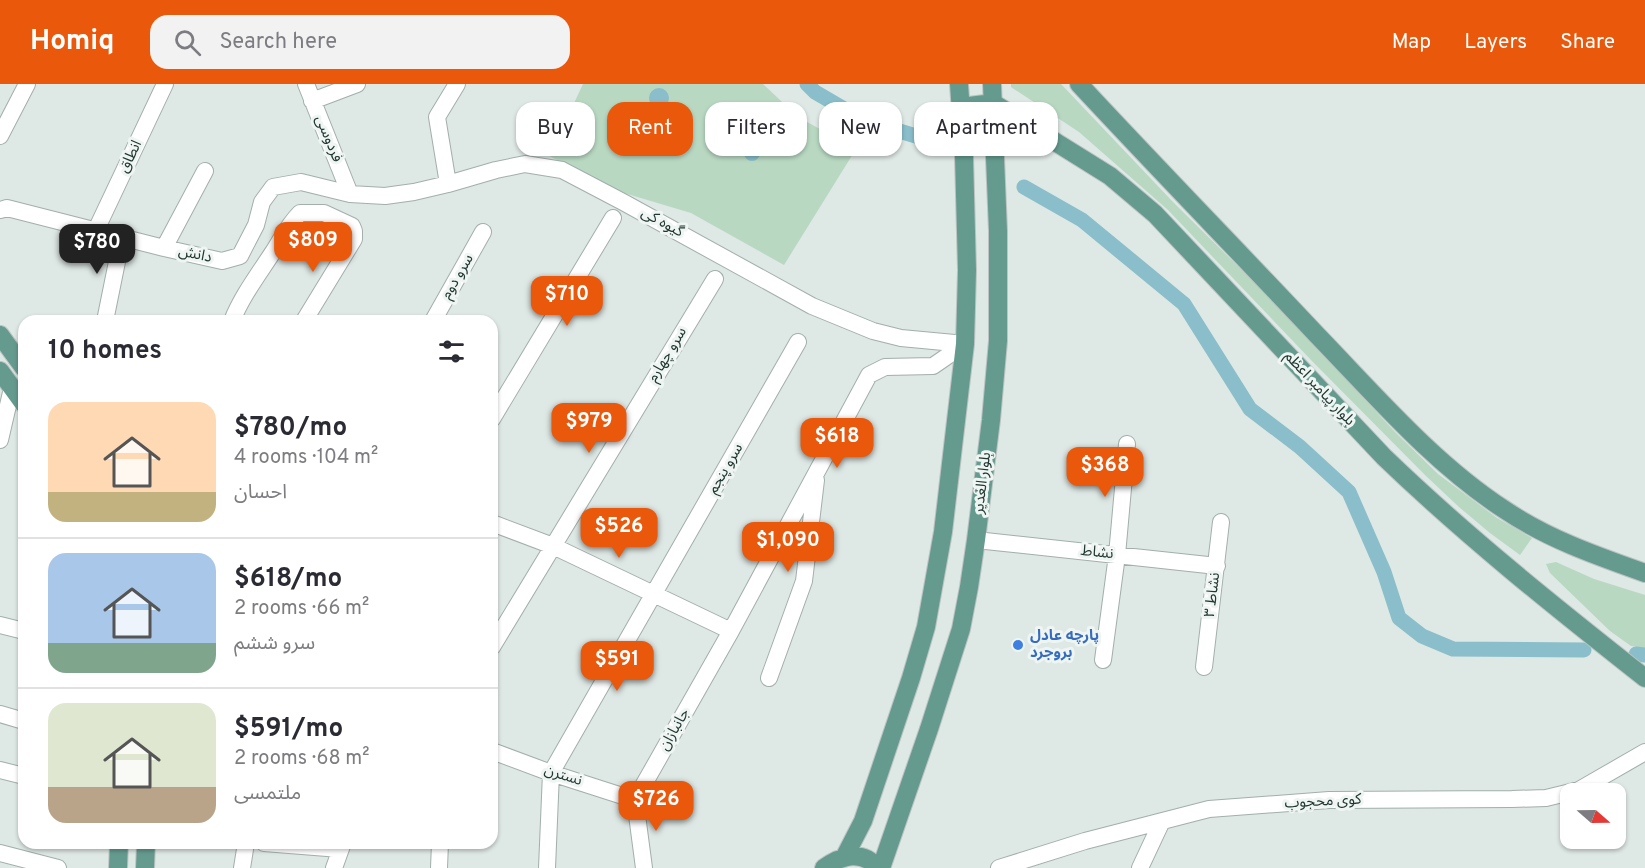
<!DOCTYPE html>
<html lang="en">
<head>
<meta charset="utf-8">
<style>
	body { margin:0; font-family:Overpass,"Noto Sans Arabic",sans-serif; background:#f2f2f3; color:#2b2b33; height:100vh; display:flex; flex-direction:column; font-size:22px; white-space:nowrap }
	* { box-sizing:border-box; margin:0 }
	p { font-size:20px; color:#7c7c81 }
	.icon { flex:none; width:33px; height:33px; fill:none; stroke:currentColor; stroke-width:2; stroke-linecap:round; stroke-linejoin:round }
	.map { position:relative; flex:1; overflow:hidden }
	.details { position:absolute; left:18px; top:231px; width:480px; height:534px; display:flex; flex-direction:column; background:#fff; border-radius:18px; box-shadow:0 2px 4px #0004 }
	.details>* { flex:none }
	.banner { position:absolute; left:516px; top:18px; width:570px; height:54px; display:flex; gap:12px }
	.needle { width:39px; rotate:110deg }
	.buttons { position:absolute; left:1560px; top:699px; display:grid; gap:12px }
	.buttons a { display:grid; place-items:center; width:66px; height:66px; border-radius:12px; background:#fff; box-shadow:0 2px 4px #0004; font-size:30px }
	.price { position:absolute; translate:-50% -51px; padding:0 14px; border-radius:12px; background:#ea580c; color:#fff; font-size:20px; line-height:39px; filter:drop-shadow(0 2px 3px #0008) }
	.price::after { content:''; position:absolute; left:50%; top:36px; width:18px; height:14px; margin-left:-9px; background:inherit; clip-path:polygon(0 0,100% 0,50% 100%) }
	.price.on { background:#222; color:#fff }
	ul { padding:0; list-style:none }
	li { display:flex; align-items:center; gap:18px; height:150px; padding:0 30px }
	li+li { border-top:2px solid #e1e1e2 }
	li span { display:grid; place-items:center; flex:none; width:168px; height:120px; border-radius:18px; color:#555 }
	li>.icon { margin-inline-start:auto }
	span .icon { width:72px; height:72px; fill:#fffc; stroke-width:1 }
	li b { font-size:26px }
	h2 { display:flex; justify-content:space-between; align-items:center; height:72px; padding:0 30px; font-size:26px }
	.chip { padding:0 21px; border-radius:18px; background:#fff; box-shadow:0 2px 4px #0004; font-size:21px; line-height:54px }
	.chip.on { background:#ea580c; color:#fff }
	header { display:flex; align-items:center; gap:36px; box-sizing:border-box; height:84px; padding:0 30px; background:#ea580c; color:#fff }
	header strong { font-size:28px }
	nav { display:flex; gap:33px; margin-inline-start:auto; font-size:21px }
	.search { width:420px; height:54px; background:#f2f2f3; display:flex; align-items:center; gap:15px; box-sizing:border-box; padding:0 21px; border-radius:18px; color:#7c7c81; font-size:22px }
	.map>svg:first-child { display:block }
	.green { fill:#b8d8c2 }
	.water { fill:#89beca }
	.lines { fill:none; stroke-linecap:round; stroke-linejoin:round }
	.canal { stroke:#89beca; stroke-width:15 }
	.minor-casing { stroke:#a2afab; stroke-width:18 }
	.major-casing { stroke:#bcc3c2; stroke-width:20 }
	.minor { stroke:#fff; stroke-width:16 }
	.major { stroke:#659b8f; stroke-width:18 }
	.shop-dot { fill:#3f7fe0; stroke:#eef5f2; stroke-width:2 }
	.labels { text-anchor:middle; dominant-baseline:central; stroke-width:6; stroke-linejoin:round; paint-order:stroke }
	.street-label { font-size:15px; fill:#213732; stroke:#eef5f2 }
	.shop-label { font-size:15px; font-weight:bold; fill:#366cbe; stroke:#eef5f2; text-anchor:start }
</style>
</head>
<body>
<header>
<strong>Homiq</strong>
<div class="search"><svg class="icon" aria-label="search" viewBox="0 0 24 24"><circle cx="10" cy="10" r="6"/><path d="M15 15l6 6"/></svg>Search here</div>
<nav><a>Map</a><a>Layers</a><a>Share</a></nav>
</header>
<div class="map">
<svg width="1645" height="784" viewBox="0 0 1645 784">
	<rect width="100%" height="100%" fill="#dee8e4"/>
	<path class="green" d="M583 0H763L798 33 856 65 784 181 691 129 614 106 542 68 562 45Z
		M1011 0H1061L1173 118 1270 214 1395 348 1438 390 1497 434 1532 454 1520 471 1490 449 1459 423 1425 391 1312 277 1168 126 1079 48 1011 3Z
		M1556 478 1594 495 1645 511V564L1631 562 1610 547 1550 489 1546 480Z"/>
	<path class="water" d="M649 14a10 10 0 1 1 20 0a10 10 0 1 1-20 0Z
		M744 69a8 8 0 1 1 16 0a8 8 0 1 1-16 0Z"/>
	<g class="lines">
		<path class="canal" d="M807 0 815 8 863 36 939 59
			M1024 103 1082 136 1184 220 1250 325 1300 363 1349 408 1384 488 1399 534 1422 552 1453 565 1584 566
			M1636 570 1645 571"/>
		<g class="minor-casing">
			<path id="minor" d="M306 0 350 110
				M312 17 357 0
				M0 52 27 0
				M448 100 437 33 457 0
				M0 126 7 124 164 164 222 177 240 172 256 141 262 118 273 103 301 98 350 110 385 112 414 108 448 100 496 86 525 80 562 86 623 118 812 222 873 247 901 254 965 260
				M96 146 165 0
				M164 164 205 87
				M105 237 122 153
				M232 237C242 212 258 191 273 168 282 154 288 141 300 129H324L352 142 354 147V155L304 237
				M433 237 483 148
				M492 335 613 134
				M0 356 12 304
				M492 439 553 462 731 547
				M976 456 1217 482
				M0 541 24 547
				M492 563 715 195
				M1103 576 1117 471 1127 360
				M1204 583 1221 438
				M769 594 804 497 816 396
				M0 630 24 637
				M492 667 551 689 635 716
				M0 686 24 692
				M264 759 340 765
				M0 769 58 784
				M242 784 246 759
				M334 784 343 759
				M439 784 440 759
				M547 784 551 689 798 258
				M644 784 635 716 731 547 869 291 885 283 933 282 965 260
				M999 784 1085 757 1209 725 1329 716 1512 715 1546 714 1579 706 1645 668
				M1140 784 1162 737"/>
		</g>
		<g class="major-casing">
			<path id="major" d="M1079 0C1157 84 1237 166 1316 250 1375 311 1434 380 1505 426 1548 455 1597 472 1645 489
				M961 23 993 19 1110 92 1155 130 1384 373C1466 452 1555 523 1645 594
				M0 251 24 284
				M0 287 24 320
				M844 774 863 737 911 594 926 543 943 448 965 260 967 186 964 72 959 0
				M118 784 119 759
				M145 784 146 759
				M824 784C840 772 863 765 877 784
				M881 784 929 645 961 545 969 503 976 456 991 336 998 257V147L992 0"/>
		</g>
		<use href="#minor" class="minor"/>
		<use href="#major" class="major"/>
	</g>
	<circle class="shop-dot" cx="1018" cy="561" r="6"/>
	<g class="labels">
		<g class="street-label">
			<text transform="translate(328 55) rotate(68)">فردوسی</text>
			<text transform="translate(131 73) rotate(-65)">انطاق</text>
			<text transform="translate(662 139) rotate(28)">گیوه کی</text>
			<text transform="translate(195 171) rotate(12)">دانش</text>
			<text transform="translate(458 193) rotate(-60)">سرو دوم</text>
			<text transform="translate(668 271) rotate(-59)">سرو چهارم</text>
			<text transform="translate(1319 305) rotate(47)">بلوار پیامبر اعظم</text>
			<text transform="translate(726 385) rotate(-60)">سرو پنجم</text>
			<text transform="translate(983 399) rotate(-83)">بلوار الغدیر</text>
			<text transform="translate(1097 469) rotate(6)">نشاط</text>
			<text transform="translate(1213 511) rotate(-83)">نشاط ۳</text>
			<text transform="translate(675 646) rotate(-60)">جانبازان</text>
			<text transform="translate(563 692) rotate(18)">نسترن</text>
			<text transform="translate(1323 718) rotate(-3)">کوی محجوب</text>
		</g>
		<g class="shop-label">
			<text x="1030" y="552">پارچه عادل<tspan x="1030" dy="17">بروجرد</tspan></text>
		</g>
	</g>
</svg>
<div class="buttons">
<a><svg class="needle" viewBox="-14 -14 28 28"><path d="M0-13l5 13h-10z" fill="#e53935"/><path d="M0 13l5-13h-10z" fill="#7c7c81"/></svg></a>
</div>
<b class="price" style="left:313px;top:189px">$809</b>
<b class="price on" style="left:97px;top:191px">$780</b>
<b class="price" style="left:567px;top:243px">$710</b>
<b class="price" style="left:589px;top:370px">$979</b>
<b class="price" style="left:837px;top:385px">$618</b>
<b class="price" style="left:1105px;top:414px">$368</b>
<b class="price" style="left:619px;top:475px">$526</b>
<b class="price" style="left:788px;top:489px">$1,090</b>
<b class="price" style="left:617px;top:608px">$591</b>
<b class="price" style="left:656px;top:748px">$726</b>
<div class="banner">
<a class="chip">Buy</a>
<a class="chip on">Rent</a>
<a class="chip">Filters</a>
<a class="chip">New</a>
<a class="chip">Apartment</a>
</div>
<section class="details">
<h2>10 homes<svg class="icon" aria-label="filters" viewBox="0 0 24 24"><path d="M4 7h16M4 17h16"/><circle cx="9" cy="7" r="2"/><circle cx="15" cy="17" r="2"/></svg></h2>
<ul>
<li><span style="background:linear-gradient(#ffd9b3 75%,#c2b280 0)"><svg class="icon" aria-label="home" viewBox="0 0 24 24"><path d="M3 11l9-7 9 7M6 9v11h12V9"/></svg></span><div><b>$780/mo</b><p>4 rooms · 104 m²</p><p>احسان</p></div></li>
<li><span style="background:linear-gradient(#a9c7e8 75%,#7fa58c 0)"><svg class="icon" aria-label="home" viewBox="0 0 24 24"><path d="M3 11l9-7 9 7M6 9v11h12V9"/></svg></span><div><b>$618/mo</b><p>2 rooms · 66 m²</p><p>سرو ششم</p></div></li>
<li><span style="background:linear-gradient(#dfe7d0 70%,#b9a48a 0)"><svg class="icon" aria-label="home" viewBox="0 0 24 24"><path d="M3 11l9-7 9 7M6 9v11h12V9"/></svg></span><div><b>$591/mo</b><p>2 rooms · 68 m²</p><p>ملتمسی</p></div></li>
</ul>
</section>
</div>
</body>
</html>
